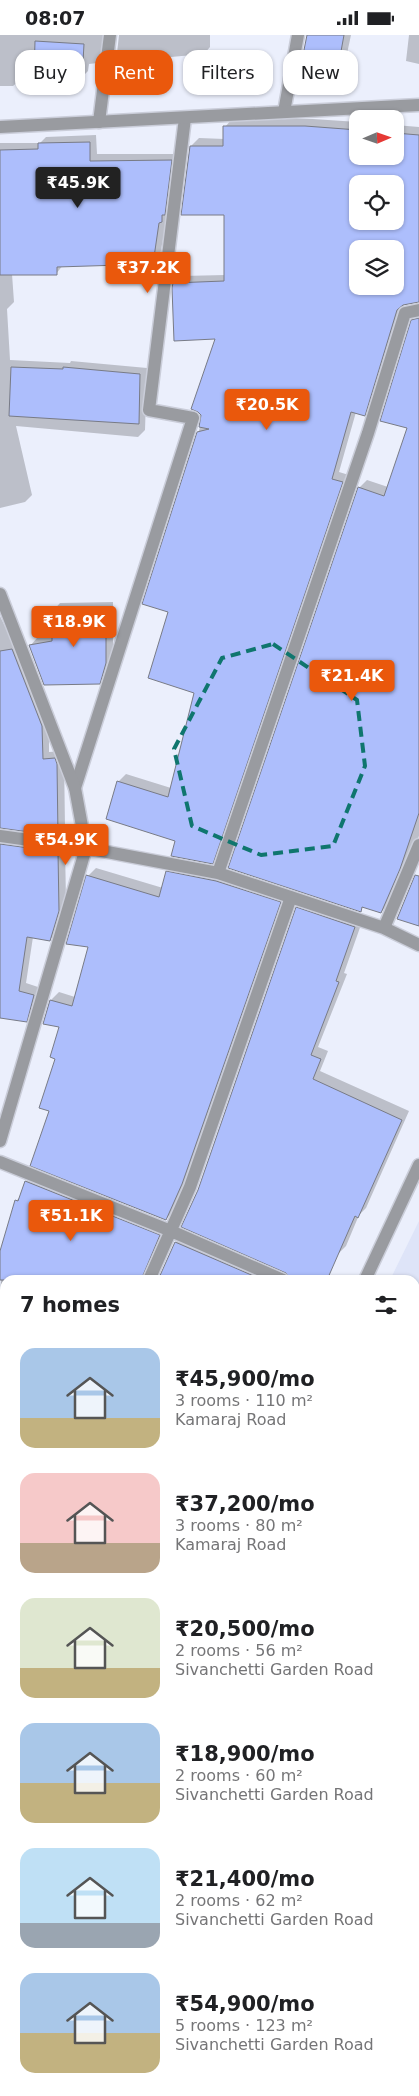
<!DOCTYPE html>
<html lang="en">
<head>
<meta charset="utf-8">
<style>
	body { margin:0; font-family:"DejaVu Sans",sans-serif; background:#f2f2f2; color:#202124; height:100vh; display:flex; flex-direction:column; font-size:19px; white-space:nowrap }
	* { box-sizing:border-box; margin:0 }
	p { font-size:16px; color:#757577 }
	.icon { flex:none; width:28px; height:28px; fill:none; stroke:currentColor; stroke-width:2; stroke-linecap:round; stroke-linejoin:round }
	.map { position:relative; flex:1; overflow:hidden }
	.side { position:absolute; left:0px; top:1240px; width:420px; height:821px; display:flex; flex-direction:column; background:#fff; border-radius:15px 15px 0 0; box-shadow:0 1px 4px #0004 }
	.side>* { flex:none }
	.banner { position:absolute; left:15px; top:15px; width:390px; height:45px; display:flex; gap:10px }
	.needle { width:32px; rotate:88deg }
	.buttons { position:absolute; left:349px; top:75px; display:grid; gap:10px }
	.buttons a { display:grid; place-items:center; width:55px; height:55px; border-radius:10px; background:#fff; box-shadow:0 1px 4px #0004; font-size:25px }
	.price { position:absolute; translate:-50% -42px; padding:0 11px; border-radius:5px; background:#ea580c; color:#fff; font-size:16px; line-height:32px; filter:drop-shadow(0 1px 2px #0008) }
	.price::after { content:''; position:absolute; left:50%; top:30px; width:15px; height:11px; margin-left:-8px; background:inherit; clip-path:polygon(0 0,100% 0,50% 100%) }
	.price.selected { background:#222; color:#fff }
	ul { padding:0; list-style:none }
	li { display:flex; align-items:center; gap:15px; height:125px; padding:0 20px }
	li span { display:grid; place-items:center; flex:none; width:140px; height:100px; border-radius:15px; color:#555 }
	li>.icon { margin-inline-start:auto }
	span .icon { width:60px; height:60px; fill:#fffc; stroke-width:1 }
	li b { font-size:21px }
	h2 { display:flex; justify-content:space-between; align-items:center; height:60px; padding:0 20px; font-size:21px }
	.tag { padding:0 18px; border-radius:15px; background:#fff; box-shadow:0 1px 4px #0004; font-size:18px; line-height:45px }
	.tag.selected { background:#ea580c; color:#fff }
	.status { display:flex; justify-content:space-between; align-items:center; height:35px; padding:0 25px; background:#fff; direction:ltr }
	.status svg { height:14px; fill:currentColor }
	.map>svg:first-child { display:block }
	.built { fill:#dee4f8 }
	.green { fill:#c5d0f6 }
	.shadow { fill:#0003; fill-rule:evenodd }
	.building { fill:#adbefc; stroke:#787b86; fill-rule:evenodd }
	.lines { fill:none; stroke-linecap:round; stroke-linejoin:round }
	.minor-casing { stroke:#cacdd9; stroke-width:15 }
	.tertiary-casing { stroke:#cacdd9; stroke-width:15 }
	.secondary-casing { stroke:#cacdd9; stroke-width:15 }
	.minor { stroke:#999ba0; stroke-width:12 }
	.tertiary { stroke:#999ba0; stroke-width:12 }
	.secondary { stroke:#70737a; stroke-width:12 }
	.marked { fill:none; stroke:#0f766e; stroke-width:4; stroke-dasharray:10 6; stroke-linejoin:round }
</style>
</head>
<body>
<div class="status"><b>08:07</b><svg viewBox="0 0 49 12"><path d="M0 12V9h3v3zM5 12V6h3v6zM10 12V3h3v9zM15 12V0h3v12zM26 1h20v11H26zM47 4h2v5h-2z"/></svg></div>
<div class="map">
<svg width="419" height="2061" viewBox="0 0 419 2061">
	<rect width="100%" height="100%" fill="#ebeffc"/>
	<path class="built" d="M419 1186V1928L415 1926V1245H390Z"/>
	<path class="green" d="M225 2056H386L383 2061H223Z"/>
	<path class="shadow" d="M0 0H107L104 22 98 28 89 29 88 36 82 42 20 39V45L13 51H0Z
		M119 0H210V12L204 19 116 27Z
		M308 0H351L345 28 336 36Z
		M409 0H419V29L406 26Z
		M232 84H313L358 87V121H395V90L419 92V267L404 270 372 372 364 380 356 377 339 437 349 440 220 820 212 827 177 805 118 747 126 739 171 753 196 657 170 576 144 568 202 386 200 377 217 303 174 249 182 241 225 240V178L191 111 199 103 225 104V92ZM358 149H395V186H358ZM358 214H395V251H358Z
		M96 100 97 119H178L160 221 152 228 63 230 56 239H12L14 267 7 274 10 325 70 328 71 326 147 333 145 395 138 402 16 391 32 460 25 467 0 473V108H40L46 102Z
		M419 279V801L389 869 381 877 364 871 360 875 359 453 367 445 388 452 409 393 412 286Z
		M113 567V619L107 640 99 648 30 611 37 603 53 600V576L60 568Z
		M0 581 49 683V717L62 716 64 721 65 792 58 800 0 792Z
		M0 795 65 810 66 867 57 897 50 905 33 902 26 948 41 953 34 978 26 986 0 982Z
		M176 829 288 859 190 1140 174 1176 166 1184 51 1075 60 990 44 988 51 965 59 957 75 962 89 911 88 841 96 833 163 853 168 837Z
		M305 865 363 884 344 938 347 939 318 1012 328 1016 320 1036 409 1076 366 1173 359 1180 346 1211 338 1219 320 1245H159L176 1207 184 1199 289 1245 293 1244 199 1155 297 873Z
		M34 1138 167 1192 155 1245H157H5V1559L0 1570 1 1216 17 1165 21 1161 26 1147Z
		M419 1285V1374L415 1381V1293Z
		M415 1381 419 1383V1412L415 1419Z
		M419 1542V1591L415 1589V1549Z
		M0 1572 5 1578V1669L0 1667Z
		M32 2056H172L169 2061H32Z"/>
	<path class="building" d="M307 0H344L337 38 301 30Z
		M35 6 84 9 82 44 34 41Z
		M223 91H305L358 95V121H395V98L419 100V267L403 270 397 275 365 381 351 377 332 444 343 447 213 829 171 821 175 806 106 784 117 746 168 762 194 658 148 643 168 577 142 569 197 397 209 394 199 392 201 380 198 377 191 374 215 304 174 306 172 253 173 248 224 246V180H181L190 111H223ZM358 149H395V186H358ZM358 214H395V251H358Z
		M90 107V126L172 125 165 180H162V187L159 188 153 229 57 232V240H0V115L38 114V108Z
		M419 283V778L400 834 381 878 362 872 361 877 228 833 358 452 384 461 407 393 380 386 411 285Z
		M11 332 63 334V332L140 339 139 389 9 381Z
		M106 574V628L100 649 44 650 29 610 52 606V575Z
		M12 614 42 691 43 724 55 723 57 729 58 801 0 793V616Z
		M0 809 58 817 59 876 50 906 27 902 19 956 34 960 27 987 0 983Z
		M166 836 216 846 281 867 182 1149 166 1185 30 1131 49 1076 39 1073 55 1024 50 1022 59 992 43 989 50 965 72 971 88 912 66 909 86 840 159 862Z
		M415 840 419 841V891L397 884Z
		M296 872 355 892 336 946 339 947 311 1020 321 1024 313 1044 402 1085 358 1183 355 1181 327 1245H291L286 1238 181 1192 198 1155Z
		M25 1146 160 1200 141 1245H0V1216L15 1165 18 1166Z
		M175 1207 263 1245H158Z"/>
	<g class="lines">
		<g class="minor-casing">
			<path id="minor" d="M284 77 298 0
				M99 87 110 0
				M75 753 193 383 149 375 185 83
				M0 801 86 813 218 838 384 893 419 910
				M218 838 368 398 405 278 419 275
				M384 893 419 810
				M0 1127 171 1196 283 1245
				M149 1245 190 1152 291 862
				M365 1245 419 1130
				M0 1579 5 1568"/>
		</g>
		<g class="tertiary-casing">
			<path id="tertiary" d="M0 92 419 70
				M0 559 75 753 86 813 0 1106"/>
		</g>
		<g class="secondary-casing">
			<path id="secondary" d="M0 1715 5 1718
				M0 1768 5 1772
				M415 1974 419 1976
				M415 2025 419 2028"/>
		</g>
		<use href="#minor" class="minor"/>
		<use href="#tertiary" class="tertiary"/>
		<use href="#secondary" class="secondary"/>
	</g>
	<path class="marked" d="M273 609 357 665 365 731 333 811 261 820 192 791 174 714 222 623Z"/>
</svg>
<div class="buttons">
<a><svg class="needle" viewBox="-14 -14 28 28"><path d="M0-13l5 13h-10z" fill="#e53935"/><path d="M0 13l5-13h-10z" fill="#757577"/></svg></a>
<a><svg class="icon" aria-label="locate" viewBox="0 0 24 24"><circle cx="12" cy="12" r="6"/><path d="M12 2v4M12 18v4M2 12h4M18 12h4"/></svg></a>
<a><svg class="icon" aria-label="layers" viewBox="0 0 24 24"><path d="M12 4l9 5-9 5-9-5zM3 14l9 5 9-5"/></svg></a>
</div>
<b class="price selected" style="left:78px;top:174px">₹45.9K</b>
<b class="price" style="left:148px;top:259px">₹37.2K</b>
<b class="price" style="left:267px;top:396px">₹20.5K</b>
<b class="price" style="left:74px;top:613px">₹18.9K</b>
<b class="price" style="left:352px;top:667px">₹21.4K</b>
<b class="price" style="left:66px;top:831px">₹54.9K</b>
<b class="price" style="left:71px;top:1207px">₹51.1K</b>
<div class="banner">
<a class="tag">Buy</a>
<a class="tag selected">Rent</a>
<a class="tag">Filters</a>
<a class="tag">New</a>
</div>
<section class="side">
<h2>7 homes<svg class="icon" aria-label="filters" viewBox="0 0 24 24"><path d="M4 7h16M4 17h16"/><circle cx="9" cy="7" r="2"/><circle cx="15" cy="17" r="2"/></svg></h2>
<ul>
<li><span style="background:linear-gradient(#a9c7e8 70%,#c2b280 0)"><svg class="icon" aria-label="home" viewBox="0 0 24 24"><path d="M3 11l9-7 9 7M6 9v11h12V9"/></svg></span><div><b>₹45,900/mo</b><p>3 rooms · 110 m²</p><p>Kamaraj Road</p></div></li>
<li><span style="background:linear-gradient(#f6c9c9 70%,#b9a48a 0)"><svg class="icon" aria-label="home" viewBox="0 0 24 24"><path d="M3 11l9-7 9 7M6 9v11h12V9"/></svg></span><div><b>₹37,200/mo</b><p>3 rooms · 80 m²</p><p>Kamaraj Road</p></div></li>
<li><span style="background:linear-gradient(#dfe7d0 70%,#c2b280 0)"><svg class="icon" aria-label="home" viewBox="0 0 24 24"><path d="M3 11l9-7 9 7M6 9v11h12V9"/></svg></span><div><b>₹20,500/mo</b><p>2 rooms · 56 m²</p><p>Sivanchetti Garden Road</p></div></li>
<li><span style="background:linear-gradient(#a9c7e8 60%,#c2b280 0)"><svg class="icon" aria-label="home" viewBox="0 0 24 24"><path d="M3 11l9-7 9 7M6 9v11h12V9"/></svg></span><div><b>₹18,900/mo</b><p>2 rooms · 60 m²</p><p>Sivanchetti Garden Road</p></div></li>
<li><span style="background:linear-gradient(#bfe0f5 75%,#9aa5b1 0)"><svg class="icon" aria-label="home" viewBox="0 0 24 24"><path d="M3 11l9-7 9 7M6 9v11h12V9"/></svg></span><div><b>₹21,400/mo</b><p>2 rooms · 62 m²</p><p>Sivanchetti Garden Road</p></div></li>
<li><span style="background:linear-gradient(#a9c7e8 60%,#c2b280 0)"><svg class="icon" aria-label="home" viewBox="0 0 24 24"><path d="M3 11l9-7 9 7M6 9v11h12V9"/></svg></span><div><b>₹54,900/mo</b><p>5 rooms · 123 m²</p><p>Sivanchetti Garden Road</p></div></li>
</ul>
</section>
</div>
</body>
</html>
